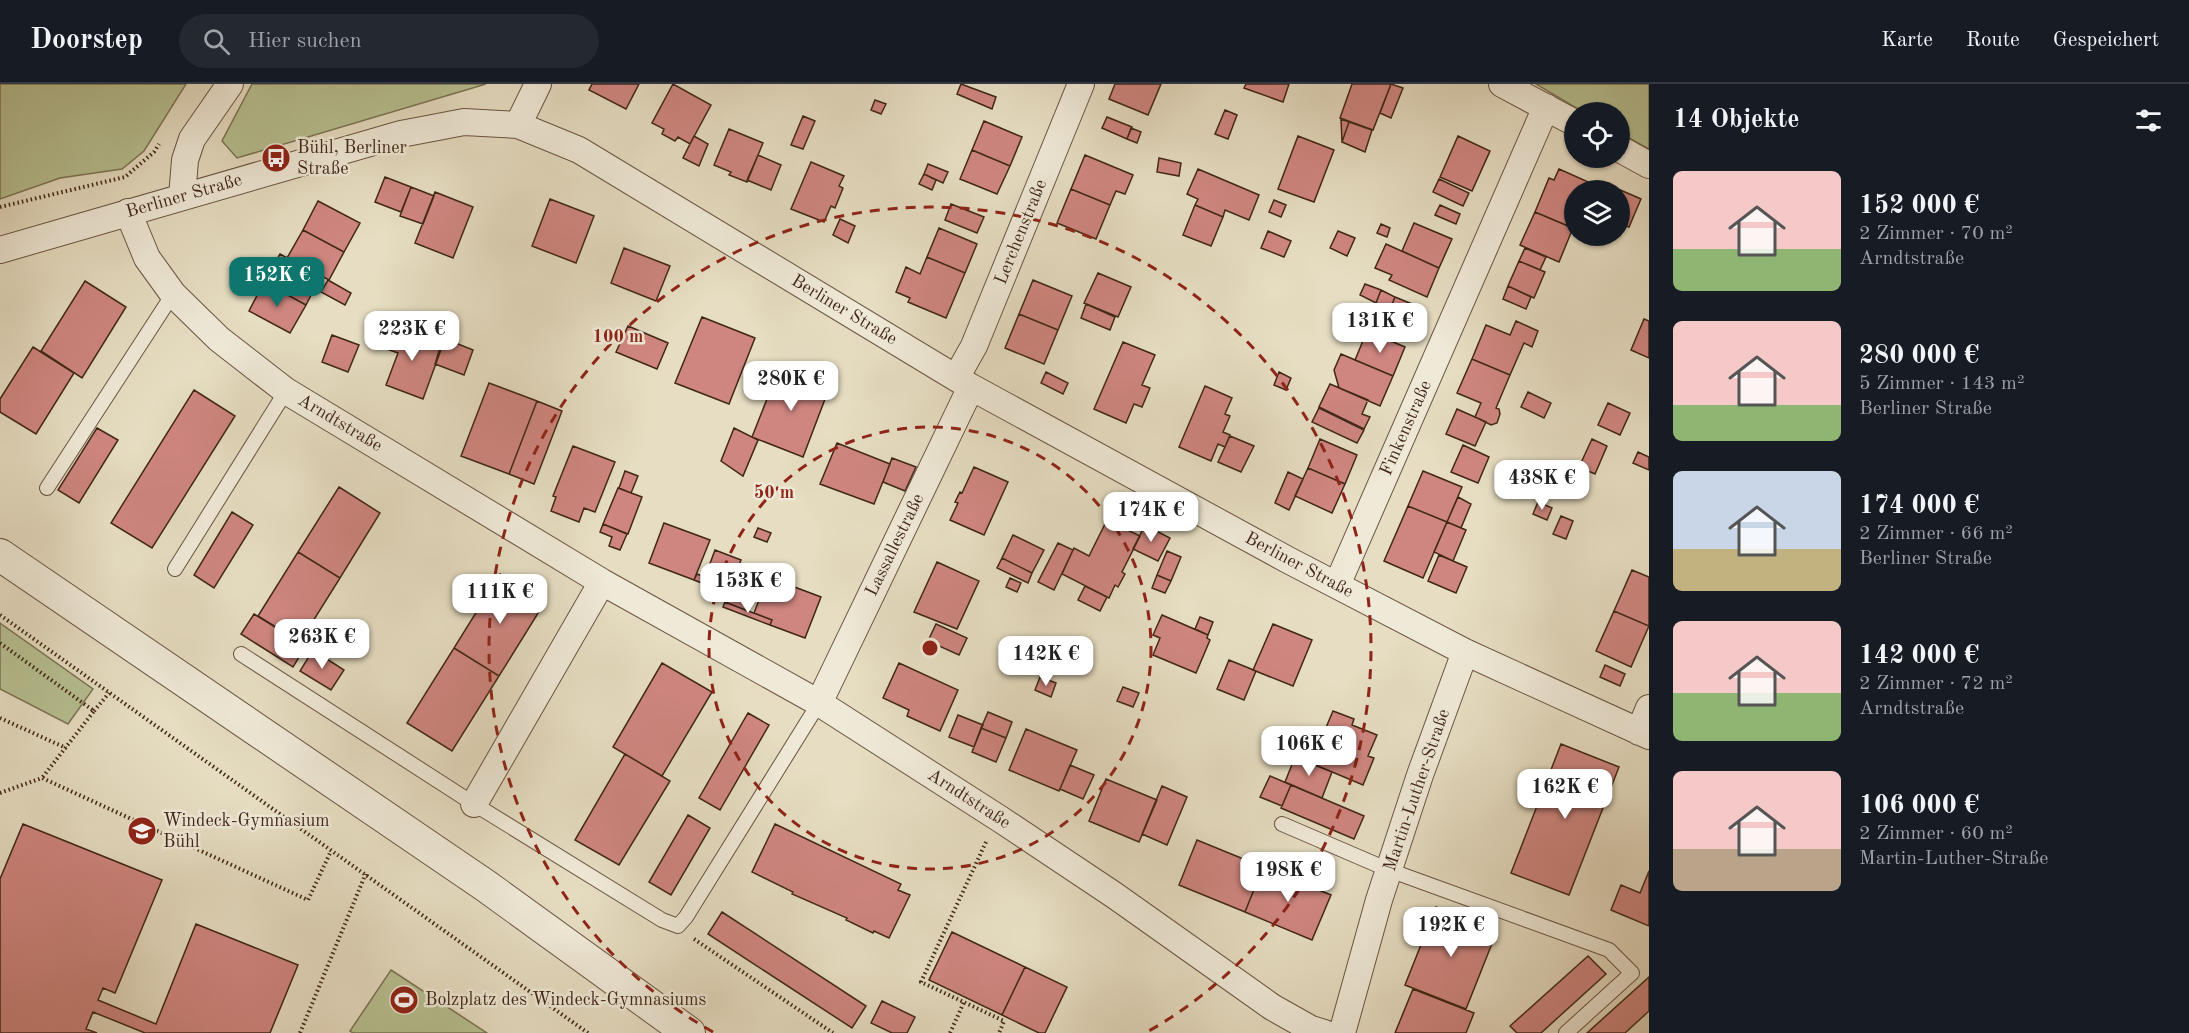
<!DOCTYPE html>
<html lang="de">
<head>
<meta charset="utf-8">
<style>
	body { margin:0; font-family:"Old Standard TT",serif; background:#242831; color:#f1f3f6; height:100vh; display:flex; flex-direction:column; font-size:22px; white-space:nowrap }
	* { box-sizing:border-box; margin:0 }
	p { font-size:20px; color:#9ea1a6 }
	.icon { flex:none; width:33px; height:33px; fill:none; stroke:currentColor; stroke-width:2; stroke-linecap:round; stroke-linejoin:round }
	.map { position:relative; flex:1; overflow:hidden }
	.panel { display:flex; flex-direction:column; background:#171b24; width:540px }
	.panel>* { flex:none }
	.controls { position:absolute; left:1564px; top:18px; display:grid; gap:12px }
	.controls a { display:grid; place-items:center; width:66px; height:66px; border-radius:50%; background:#171b24; box-shadow:0 2px 4px #0004; font-size:30px }
	.price { position:absolute; translate:-50% -51px; padding:0 14px; border-radius:12px; background:#fff; color:#222; font-size:20px; line-height:39px; filter:drop-shadow(0 2px 3px #0008) }
	.price::after { content:''; position:absolute; left:50%; top:36px; width:18px; height:14px; margin-left:-9px; background:inherit; clip-path:polygon(0 0,100% 0,50% 100%) }
	.price.on { background:#0f766e; color:#fff }
	ul { padding:0; list-style:none }
	li { display:flex; align-items:center; gap:18px; height:150px; padding:0 24px }
	li span { display:grid; place-items:center; flex:none; width:168px; height:120px; border-radius:9px; color:#555 }
	li>.icon { margin-inline-start:auto }
	span .icon { width:72px; height:72px; fill:#fffc; stroke-width:1 }
	li b { font-size:26px }
	h2 { display:flex; justify-content:space-between; align-items:center; height:72px; padding:0 24px; font-size:26px }
	header { display:flex; align-items:center; gap:36px; box-sizing:border-box; height:84px; padding:0 30px; background:#171b24; border-bottom:2px solid #363941 }
	header strong { font-size:28px }
	nav { display:flex; gap:33px; margin-inline-start:auto; font-size:21px }
	.search { width:420px; height:54px; background:#242831; display:flex; align-items:center; gap:15px; box-sizing:border-box; padding:0 21px; border-radius:33px; color:#9ea1a6; font-size:22px }
	main { display:flex; flex:1; min-height:0 }
	.map>svg:first-child { display:block }
	.green { fill:#b7c092; stroke:#7c7454; stroke-width:1.5 }
	.building { fill:#cf8680; stroke:#402717; stroke-width:1.5 }
	.lines { fill:none; stroke-linecap:round; stroke-linejoin:round }
	.service-casing { stroke:#6a5442; stroke-width:16 }
	.minor-casing { stroke:#6a5442; stroke-width:28 }
	.tertiary-casing { stroke:#6a5442; stroke-width:34 }
	.path { stroke:#402717; stroke-width:4; stroke-dasharray:1.5 3; stroke-linecap:butt }
	.service { stroke:#efe9d7; stroke-width:14 }
	.minor { stroke:#efe9d7; stroke-width:26 }
	.tertiary { stroke:#efe9d7; stroke-width:32 }
	.ring { fill:none; stroke:#8f2418; stroke-width:3; stroke-dasharray:10 8 }
	.labels { text-anchor:middle; dominant-baseline:central; stroke-width:5; stroke-linejoin:round; paint-order:stroke }
	.poi-label { font-size:18px; fill:#402717; stroke:#efe9d7; text-anchor:start }
	.street-label { font-size:18px; fill:#402717; stroke:#efe9d7 }
	.centre { fill:#8f2418; stroke:#efe9d7; stroke-width:3 }
	.ring-label { font-size:18px; text-anchor:middle; font-weight:bold; fill:#8f2418; stroke:#efe9d7; stroke-width:5; stroke-linejoin:round; paint-order:stroke }
</style>
</head>
<body>
<header>
<strong>Doorstep</strong>
<div class="search"><svg class="icon" aria-label="search" viewBox="0 0 24 24"><circle cx="10" cy="10" r="6"/><path d="M15 15l6 6"/></svg>Hier suchen</div>
<nav><a>Karte</a><a>Route</a><a>Gespeichert</a></nav>
</header>
<main>
<div class="map">
<svg width="1649" height="949" viewBox="0 0 1649 949">
	<rect width="100%" height="100%" fill="#e6ddc2"/>
	<filter id="stains"><feTurbulence type="fractalNoise" baseFrequency=".00333" numOctaves="4"/><feColorMatrix values="0 0 0 0 .2 0 0 0 0 .09 0 0 0 0 .02 0 0 0 .5 -.17"/></filter>
	<radialGradient id="worn" r=".72"><stop offset=".6" stop-color="#630" stop-opacity="0"/><stop offset="1" stop-color="#630" stop-opacity=".3"/></radialGradient>
	<path class="green" d="M0 0H186L144 67 122 85 60 94 0 115Z
		M252 0H486L237 74 222 57Z
		M1536 0H1649V65L1620 49V28H1583Z
		M0 539 93 605 68 640 0 605Z
		M391 886 487 949H353L350 947Z"/>
	<path class="building" d="M592 0H639L626 25 589 6Z
		M673 0 711 21 690 60 678 53 675 57 662 50 664 45 652 39Z
		M961 0 996 13 992 25 957 10Z
		M1115 0H1161L1148 31 1109 15Z
		M1246 0H1289L1283 18 1244 4Z
		M1352 0H1391L1373 46 1340 34Z
		M1391 0 1403 4 1391 34 1380 29Z
		M875 16 886 20 881 30 871 26Z
		M1225 26 1237 31 1228 55 1215 50Z
		M803 32 815 37 803 65 791 61Z
		M1107 33 1132 43 1127 55 1102 44Z
		M1341 35 1349 38 1342 58Z
		M984 37 1022 53 1010 82 972 66Z
		M1349 38 1372 46 1365 68 1342 58Z
		M1131 44 1141 48 1137 59 1127 55Z
		M729 45 763 59 747 98 729 91 731 88 714 81Z
		M694 52 708 60 699 82 683 74Z
		M1298 52 1334 66 1314 118 1278 105Z
		M1458 52 1490 67 1472 107 1440 93Z
		M972 66 1010 82 997 110 960 95Z
		M758 71 781 81 771 106 747 96Z
		M1085 71 1133 91 1125 110 1116 107 1110 121 1071 105Z
		M1159 74 1181 79 1179 92 1157 88Z
		M811 78 844 92 839 102 843 104 835 124 831 122 824 138 791 125Z
		M928 80 948 88 943 99 924 90Z
		M1198 85 1259 111 1249 136 1225 126 1223 133 1195 121 1198 115 1187 110Z
		M1559 85 1593 100 1590 106H1575V145L1535 128 1549 94 1554 96Z
		M924 90 936 96 932 106 919 100Z
		M385 93 411 103 401 128 375 118Z
		M1439 95 1469 109 1463 122 1433 108Z
		M1602 98 1641 115 1629 143 1620 140V106H1599Z
		M411 103 434 112 423 140 400 132Z
		M1071 105 1110 121 1096 155 1057 139Z
		M435 108 473 123 453 174 415 159Z
		M550 115 594 132 576 179 532 162Z
		M1274 116 1286 121 1281 133 1269 128Z
		M318 117 360 139 344 168 303 146Z
		M951 120 984 133 977 149 945 136Z
		M1195 121 1223 133 1211 162 1183 151Z
		M1440 121 1460 130 1456 140 1435 131Z
		M1535 128 1573 144 1559 178 1520 161Z
		M840 135 855 142 848 159 833 151Z
		M1414 139 1452 155 1439 184 1402 167Z
		M1381 140 1390 144 1387 153 1377 149Z
		M939 144 977 160 965 189 927 173Z
		M303 146 344 168 329 196 287 174Z
		M1268 147 1291 157 1284 173 1261 164Z
		M1338 147 1355 154 1347 172 1330 164Z
		M1386 160 1439 184 1427 213 1389 196 1392 191 1375 184Z
		M624 164 670 182 656 217 611 199Z
		M1525 164 1546 173 1540 186 1519 177Z
		M280 170 321 192 306 221 264 198Z
		M927 173 965 189 946 234 908 218 910 214 896 208 906 183 920 190Z
		M1519 177 1545 188 1534 214 1508 202Z
		M1098 189 1131 203 1118 233 1084 219Z
		M328 196 351 209 345 221 321 208Z
		M1033 196 1072 212 1058 246 1019 230Z
		M85 197 126 223 82 294 41 267Z
		M264 198 306 221 290 249 249 227Z
		M1365 200 1381 206 1376 219 1360 211Z
		M1508 202 1531 213 1526 225 1503 215Z
		M1381 206 1395 213 1390 225 1376 219Z
		M1395 213 1417 222 1412 235 1390 225Z
		M1086 220 1115 233 1110 246 1081 234Z
		M1388 226 1411 236 1406 247 1383 237Z
		M1019 230 1058 246 1044 280 1005 264Z
		M702 233 755 254 729 320 675 299Z
		M1644 235 1649 237V274L1631 266Z
		M1516 237 1538 247 1532 263 1524 259 1510 291 1472 275 1486 241 1510 251Z
		M393 242 442 263 423 315 386 301 398 269 384 264Z
		M628 242 668 259 657 285 616 268Z
		M1367 247 1405 263 1393 292 1355 276Z
		M332 251 359 261 348 288 322 278Z
		M443 254 473 266 464 291 435 280Z
		M1123 258 1155 271 1142 301 1150 304 1142 323 1134 320 1126 339 1094 325Z
		M33 263 74 289 36 350 0 328V315Z
		M1341 270 1393 292 1380 322 1339 304 1334 286Z
		M1472 275 1510 291 1496 324 1499 325 1500 330 1497 339 1491 341 1475 333 1481 319 1457 309Z
		M780 282 830 302 803 373 752 353Z
		M1046 288 1068 299 1063 310 1041 299Z
		M1279 288 1291 294 1286 306 1274 301Z
		M489 299 537 317 509 390 461 372Z
		M1330 300 1368 316 1362 330 1370 333 1364 345 1319 323Z
		M1205 302 1232 314 1225 330 1230 332 1223 348 1230 351 1225 363 1218 360 1211 377 1179 363Z
		M194 306 235 332 152 464 111 439Z
		M1528 308 1551 319 1544 334 1521 323Z
		M537 317 562 327 534 400 509 390Z
		M1608 319 1630 329 1620 351 1598 341Z
		M1319 324 1364 346 1357 359 1312 338Z
		M1457 325 1486 338 1475 362 1446 350Z
		M97 344 118 356 79 419 58 406Z
		M734 344 758 356 743 392 721 377Z
		M1230 352 1254 362 1241 388 1218 378Z
		M1320 355 1357 371 1345 400 1308 384Z
		M1592 355 1607 362 1595 390 1579 383Z
		M837 359 890 380 874 420 820 400Z
		M1463 361 1489 373 1478 399 1451 388Z
		M573 362 615 378 595 428 584 424 579 438 551 427 556 413 553 412Z
		M1638 368 1649 373V386L1633 379Z
		M892 374 916 383 905 407 883 398Z
		M974 383 1008 398 984 451 950 436 958 419 955 418 960 408 962 409Z
		M1308 384 1345 400 1332 429 1295 412Z
		M625 387 638 392 631 409 619 404Z
		M1423 387 1462 403 1447 438 1408 422Z
		M1288 388 1303 395 1289 426 1275 419Z
		M339 403 380 429 340 494 298 468Z
		M618 404 642 413 628 450 603 440Z
		M1458 413 1471 420 1461 444 1447 438Z
		M1538 418 1552 424 1547 436 1533 430Z
		M1408 422 1447 438 1423 494 1384 477Z
		M232 428 253 441 214 504 194 491Z
		M1561 432 1573 437 1566 455 1553 450Z
		M1107 436 1140 452 1122 488 1125 490 1118 503 1115 501 1109 514 1062 490 1074 464 1089 472Z
		M1447 438 1466 446 1453 477 1434 468Z
		M664 439 710 456 694 496 649 479Z
		M603 440 627 450 620 466 609 462 612 453 600 448Z
		M1145 441 1170 454 1158 477 1133 465Z
		M758 444 771 449 767 458 754 453Z
		M1013 451 1044 466 1032 489 1002 474Z
		M1058 459 1073 466 1054 506 1038 498Z
		M715 466 741 476 730 503 705 493Z
		M1167 467 1181 473 1171 497 1157 491Z
		M298 468 340 494 300 558 258 532Z
		M1439 471 1467 483 1456 509 1428 497Z
		M1002 474 1032 489 1028 499 997 484Z
		M937 478 979 497 957 545 914 528Z
		M1632 486 1649 493V542L1614 527Z
		M500 490 545 518 499 592 454 564Z
		M697 490 730 503 728 509 694 496Z
		M1157 491 1171 497 1165 509 1152 504Z
		M734 493 758 502 748 527 725 518Z
		M768 493 821 513 805 554 770 541 772 536 754 529Z
		M1010 494 1021 499 1017 508 1006 503Z
		M1085 502 1107 513 1100 527 1078 516Z
		M725 518 772 536 770 541 723 523Z
		M1614 527 1649 542 1631 583 1596 567Z
		M254 530 306 562 293 583 241 550Z
		M1162 531 1208 551 1207 554 1210 556 1196 589 1153 571 1160 554 1153 551Z
		M1200 533 1213 538 1208 551 1195 545Z
		M936 540 967 554 959 571 928 557Z
		M1273 540 1312 556 1293 602 1253 586Z
		M454 564 499 592 452 667 407 639Z
		M313 566 344 586 331 606 300 587Z
		M1046 568 1061 574 1054 589 1040 583Z
		M1229 576 1256 587 1244 616 1217 605Z
		M662 579 712 608 662 692 613 663Z
		M899 579 958 606 940 647 907 632 909 626 883 614Z
		M1605 581 1625 590 1620 602 1600 593Z
		M1040 593 1056 599 1051 613 1035 606Z
		M1123 603 1139 609 1133 623 1117 617Z
		M1333 627 1354 635 1352 641 1377 651 1368 672 1374 674 1363 701 1311 679Z
		M988 628 1012 638 1006 654 981 644Z
		M748 629 769 641 720 726 699 714Z
		M958 631 983 641 974 663 949 653Z
		M981 644 1006 654 996 678 972 668Z
		M1026 645 1077 666 1059 707 1009 686Z
		M1561 660 1619 683 1569 811 1511 789Z
		M625 670 670 697 619 781 575 756Z
		M1295 673 1332 688 1322 714 1285 698Z
		M1070 681 1094 691 1083 715 1060 705Z
		M1270 692 1291 701 1282 722 1260 713Z
		M1106 695 1157 716 1139 758 1089 737Z
		M1291 701 1364 732 1354 755 1281 724Z
		M1162 702 1187 713 1167 761 1142 750Z
		M688 731 710 744 671 811 649 798Z
		M23 740 162 796 115 909 103 904 98 916 156 940 196 840 298 881 270 949H145L93 928 86 945 97 949H0V795Z
		M775 740 901 800 898 806 910 811 889 854 874 847 873 849 846 836 847 834 792 810 793 808 752 788Z
		M1197 756 1263 783 1245 828 1179 801Z
		M1263 783 1331 811 1312 856 1245 828Z
		M1649 787V842L1611 826 1621 801 1640 809Z
		M1436 823 1497 847 1466 925 1405 901Z
		M722 828 866 922 852 944 708 850Z
		M952 848 1025 883 1002 931 929 896Z
		M1588 872 1606 890 1541 949H1517L1510 942Z
		M1025 883 1067 903 1045 949H1039L1002 931Z
		M1649 893V927L1625 949H1587Z
		M1413 905 1474 929 1466 949H1395Z
		M882 917 915 933 907 949H892L871 939Z"/>
	<g class="lines">
		<g class="service-casing">
			<path id="service" d="M47 404 173 210
				M175 485 286 307
				M241 570 474 720 662 836 678 842 686 833 819 619
				M1282 740 1389 786 1609 866 1632 889 1566 949"/>
		</g>
		<g class="minor-casing">
			<path id="minor" d="M1502 0 1575 39
				M518 41 538 0
				M1620 65 1649 81
				M182 113 185 76 192 55 230 0
				M128 128 147 174 173 210 219 255 286 307 602 498 819 619 1000 735 1114 811 1272 923 1311 945 1324 949
				M0 166 401 50 464 38 518 41 579 66 971 303 1288 476 1465 568 1649 652
				M956 294 974 262 1081 0
				M1337 501 1546 23
				M819 619 971 303
				M1639 648 1649 624
				M474 720 602 498
				M1342 949 1379 816 1420 691 1465 568"/>
		</g>
		<g class="tertiary-casing">
			<path id="tertiary" d="M0 471 486 802 689 949"/>
		</g>
		<path class="path" d="M0 123 125 93 154 68 159 60
			M0 531 588 949
			M0 559 94 627 42 694
			M94 627 109 609
			M0 634 66 664
			M0 709 42 694 308 816 331 767
			M986 758 921 898 1004 937 999 949
			M694 855 833 949
			M300 949 366 789
			M950 949 964 918"/>
		<use href="#service" class="service"/>
		<use href="#minor" class="minor"/>
		<use href="#tertiary" class="tertiary"/>
	</g>
	<g class="ring">
		<circle cx="930" cy="564" r="221"/>
		<path d="M713 948A441 441 0 1 1 1147 948"/>
	</g>
	<defs>
		<g id="bus-disc" transform="scale(1.5)"><circle r="9.5" fill="#8f2418" stroke="#efe9d7"/><path d="M-5-6H5V4H4V6H2V4H-2V6H-4V4H-5ZM-3.5-4V0h7V-4ZM-3.5 1.2v1.5H-2V1.2ZM2 1.2v1.5H3.5V1.2Z" fill="#fff"/></g>
		<g id="school-disc" transform="scale(1.5)"><circle r="9.5" fill="#8f2418" stroke="#efe9d7"/><path d="M0-5L7-2L0 1L-7-2ZM-4 1L0 2.5L4 1V4Q0 6-4 4Z" fill="#fff"/></g>
		<g id="stadium-disc" transform="scale(1.5)"><circle r="9.5" fill="#8f2418" stroke="#efe9d7"/><path d="M0-5a6.5 5 0 1 0 0 10a6.5 5 0 1 0 0-10ZM-3.5-1.8h7v3.6h-7Z" fill="#fff"/></g>
	</defs>
	<g fill-rule="evenodd">
		<use href="#bus-disc" x="276" y="74"/>
		<use href="#school-disc" x="142" y="747"/>
		<use href="#stadium-disc" x="404" y="916"/>
	</g>
	<g class="labels">
		<g class="poi-label">
			<text x="297" y="64">Bühl, Berliner<tspan x="297" dy="21">Straße</tspan></text>
			<text x="163" y="737">Windeck-Gymnasium<tspan x="163" dy="21">Bühl</tspan></text>
			<text x="425" y="916">Bolzplatz des Windeck-Gymnasiums</text>
		</g>
		<g class="street-label">
			<text transform="translate(184 112) rotate(-16)">Berliner Straße</text>
			<text transform="translate(1021 148) rotate(-68)">Lerchenstraße</text>
			<text transform="translate(844 226) rotate(31)">Berliner Straße</text>
			<text transform="translate(340 339) rotate(31)">Arndtstraße</text>
			<text transform="translate(1406 344) rotate(-66)">Finkenstraße</text>
			<text transform="translate(895 461) rotate(-64)">Lassallestraße</text>
			<text transform="translate(1299 481) rotate(28)">Berliner Straße</text>
			<text transform="translate(1417 706) rotate(-71)">Martin-Luther-Straße</text>
			<text transform="translate(969 715) rotate(33)">Arndtstraße</text>
		</g>
	</g>
	<circle cx="930" cy="564" r="9" class="centre"/>
	<g class="ring-label">
		<text x="618" y="258">100 m</text>
		<text x="774" y="414">50 m</text>
	</g>
	<rect width="100%" height="100%" filter="url(#stains)"/>
	<rect width="100%" height="100%" fill="url(#worn)"/>
</svg>
<div class="controls">
<a><svg class="icon" aria-label="locate" viewBox="0 0 24 24"><circle cx="12" cy="12" r="6"/><path d="M12 2v4M12 18v4M2 12h4M18 12h4"/></svg></a>
<a><svg class="icon" aria-label="layers" viewBox="0 0 24 24"><path d="M12 4l9 5-9 5-9-5zM3 14l9 5 9-5"/></svg></a>
</div>
<b class="price on" style="left:277px;top:224px">152K €</b>
<b class="price" style="left:1380px;top:270px">131K €</b>
<b class="price" style="left:412px;top:278px">223K €</b>
<b class="price" style="left:791px;top:328px">280K €</b>
<b class="price" style="left:1542px;top:427px">438K €</b>
<b class="price" style="left:1151px;top:459px">174K €</b>
<b class="price" style="left:748px;top:530px">153K €</b>
<b class="price" style="left:500px;top:541px">111K €</b>
<b class="price" style="left:322px;top:586px">263K €</b>
<b class="price" style="left:1046px;top:603px">142K €</b>
<b class="price" style="left:1309px;top:693px">106K €</b>
<b class="price" style="left:1565px;top:736px">162K €</b>
<b class="price" style="left:1288px;top:819px">198K €</b>
<b class="price" style="left:1451px;top:874px">192K €</b>
</div>
<section class="panel">
<h2>14 Objekte<svg class="icon" aria-label="filters" viewBox="0 0 24 24"><path d="M4 7h16M4 17h16"/><circle cx="9" cy="7" r="2"/><circle cx="15" cy="17" r="2"/></svg></h2>
<ul>
<li><span style="background:linear-gradient(#f6c9c9 65%,#8fb573 0)"><svg class="icon" aria-label="home" viewBox="0 0 24 24"><path d="M3 11l9-7 9 7M6 9v11h12V9"/></svg></span><div><b>152 000 €</b><p>2 Zimmer · 70 m²</p><p>Arndtstraße</p></div></li>
<li><span style="background:linear-gradient(#f6c9c9 70%,#8fb573 0)"><svg class="icon" aria-label="home" viewBox="0 0 24 24"><path d="M3 11l9-7 9 7M6 9v11h12V9"/></svg></span><div><b>280 000 €</b><p>5 Zimmer · 143 m²</p><p>Berliner Straße</p></div></li>
<li><span style="background:linear-gradient(#c9d6e8 65%,#c2b280 0)"><svg class="icon" aria-label="home" viewBox="0 0 24 24"><path d="M3 11l9-7 9 7M6 9v11h12V9"/></svg></span><div><b>174 000 €</b><p>2 Zimmer · 66 m²</p><p>Berliner Straße</p></div></li>
<li><span style="background:linear-gradient(#f6c9c9 60%,#8fb573 0)"><svg class="icon" aria-label="home" viewBox="0 0 24 24"><path d="M3 11l9-7 9 7M6 9v11h12V9"/></svg></span><div><b>142 000 €</b><p>2 Zimmer · 72 m²</p><p>Arndtstraße</p></div></li>
<li><span style="background:linear-gradient(#f6c9c9 65%,#b9a48a 0)"><svg class="icon" aria-label="home" viewBox="0 0 24 24"><path d="M3 11l9-7 9 7M6 9v11h12V9"/></svg></span><div><b>106 000 €</b><p>2 Zimmer · 60 m²</p><p>Martin-Luther-Straße</p></div></li>
</ul>
</section>
</main>
</body>
</html>
